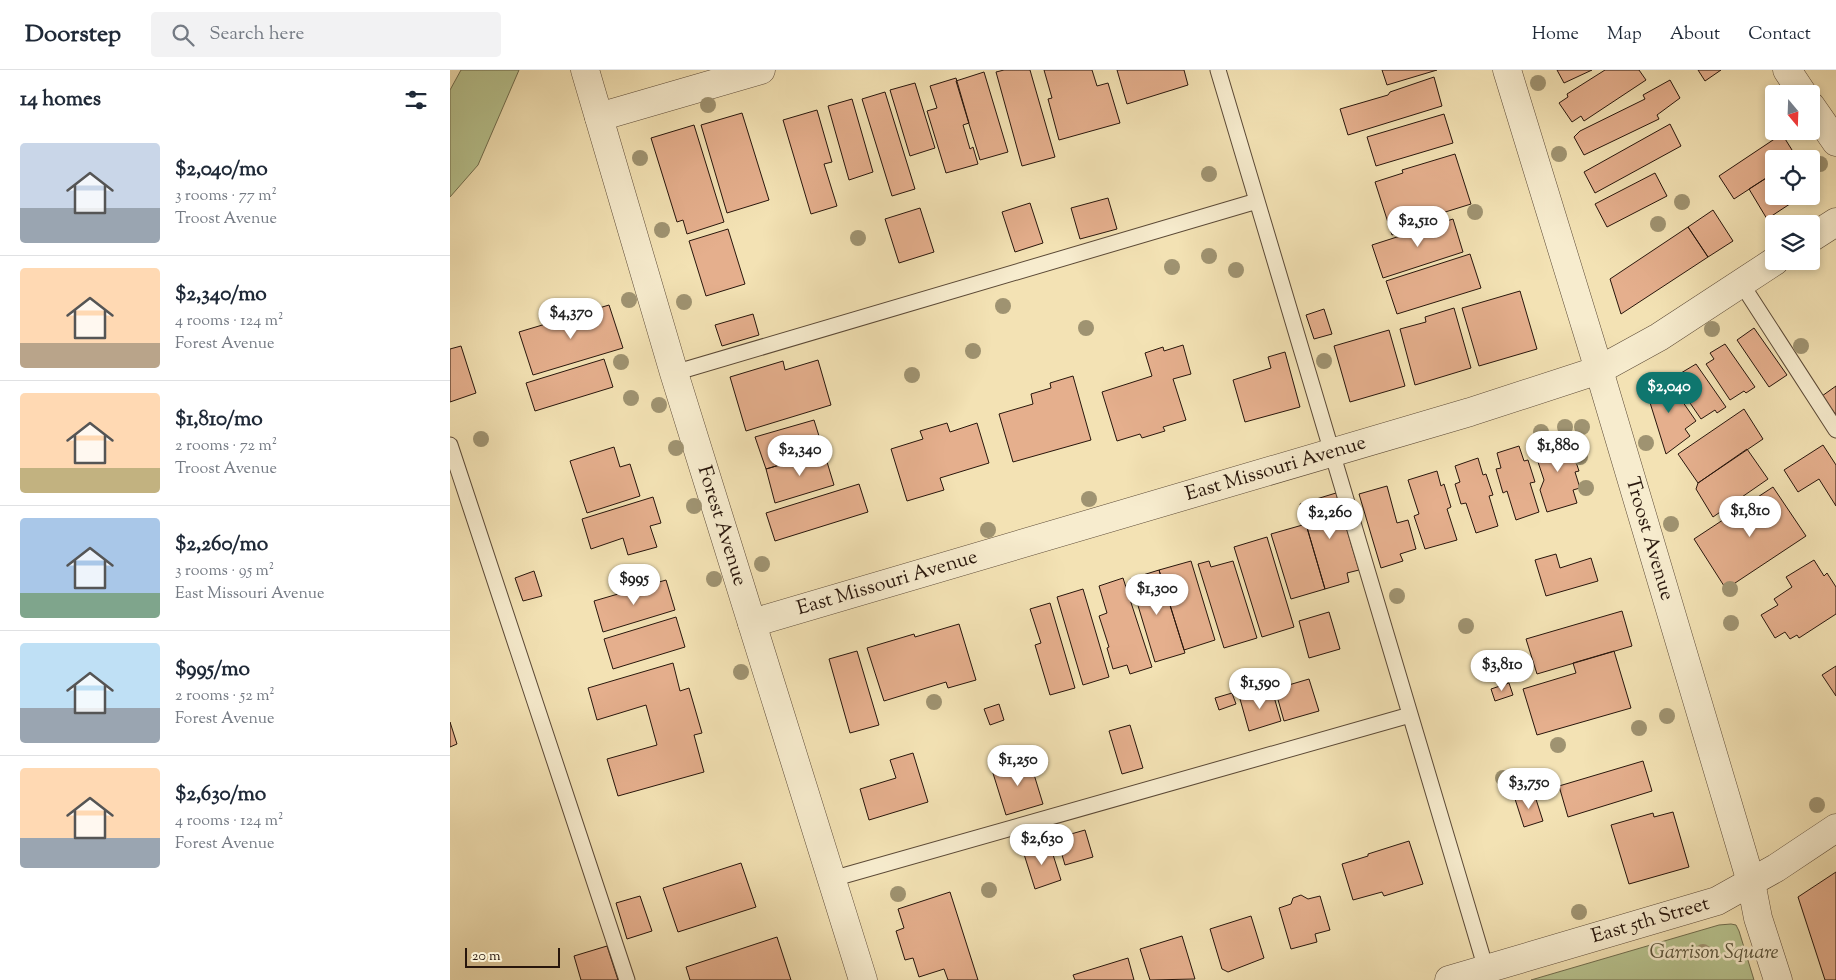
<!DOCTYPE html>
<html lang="en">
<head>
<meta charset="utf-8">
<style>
	body { margin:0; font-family:"Sorts Mill Goudy",serif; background:#f2f2f3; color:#1f2937; height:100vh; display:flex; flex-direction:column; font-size:19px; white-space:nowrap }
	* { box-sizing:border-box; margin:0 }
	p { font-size:16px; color:#747a83 }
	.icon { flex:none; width:28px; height:28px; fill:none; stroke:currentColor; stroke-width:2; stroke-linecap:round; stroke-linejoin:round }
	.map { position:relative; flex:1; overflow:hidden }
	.panel { display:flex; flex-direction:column; background:#fff; width:450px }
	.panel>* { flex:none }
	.needle { width:32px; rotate:161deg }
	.controls { position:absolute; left:1315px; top:15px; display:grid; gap:10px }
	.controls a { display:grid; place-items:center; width:55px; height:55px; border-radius:5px; background:#fff; box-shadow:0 2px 8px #0003; font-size:25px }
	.scale { position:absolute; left:15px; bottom:12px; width:95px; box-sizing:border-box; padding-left:5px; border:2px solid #28160c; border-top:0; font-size:14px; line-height:18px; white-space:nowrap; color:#28160c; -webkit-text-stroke:4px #f7ecce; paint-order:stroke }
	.price { position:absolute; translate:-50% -42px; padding:0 11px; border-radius:18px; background:#fff; color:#222; font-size:16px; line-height:32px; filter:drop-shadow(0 1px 2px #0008) }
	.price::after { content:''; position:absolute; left:50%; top:30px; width:15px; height:11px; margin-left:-8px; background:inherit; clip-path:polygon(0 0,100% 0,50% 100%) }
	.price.on { background:#0f766e; color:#fff }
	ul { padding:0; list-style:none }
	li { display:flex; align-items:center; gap:15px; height:125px; padding:0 20px }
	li+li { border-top:1px solid #e0e1e3 }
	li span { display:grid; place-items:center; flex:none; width:140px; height:100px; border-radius:5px; color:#555 }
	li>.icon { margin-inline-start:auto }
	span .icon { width:60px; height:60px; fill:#fffc; stroke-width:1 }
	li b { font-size:21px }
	h2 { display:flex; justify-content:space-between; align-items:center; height:60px; padding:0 20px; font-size:21px }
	header { display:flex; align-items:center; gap:30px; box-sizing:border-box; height:70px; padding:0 25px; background:#fff; border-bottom:1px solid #e0e1e3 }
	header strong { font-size:24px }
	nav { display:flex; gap:28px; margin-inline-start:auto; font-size:18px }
	.search { width:350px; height:45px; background:#f2f2f3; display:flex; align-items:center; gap:12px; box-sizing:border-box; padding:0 18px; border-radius:5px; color:#747a83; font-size:19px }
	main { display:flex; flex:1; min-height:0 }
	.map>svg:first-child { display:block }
	.green { fill:#b8c490; stroke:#706d4e }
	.building { fill:#e5af8d; stroke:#28160c }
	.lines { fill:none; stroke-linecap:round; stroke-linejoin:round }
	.lane-casing { stroke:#5b4936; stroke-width:17 }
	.street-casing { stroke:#5b4936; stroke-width:29 }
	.lane { stroke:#f7ecce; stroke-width:15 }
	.street { stroke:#f7ecce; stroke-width:28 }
	.tree { fill:#9f9371 }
	.labels { text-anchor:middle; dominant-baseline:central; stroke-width:5; stroke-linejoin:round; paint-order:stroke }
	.street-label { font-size:20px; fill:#28160c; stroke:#f7ecce }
	.park-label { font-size:20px; font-style:italic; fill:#5a533a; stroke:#f7ecce }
</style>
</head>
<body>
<header>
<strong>Doorstep</strong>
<div class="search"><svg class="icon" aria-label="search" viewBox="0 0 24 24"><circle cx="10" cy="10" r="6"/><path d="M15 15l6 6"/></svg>Search here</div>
<nav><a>Home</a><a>Map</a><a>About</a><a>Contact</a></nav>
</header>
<main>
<section class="panel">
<h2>14 homes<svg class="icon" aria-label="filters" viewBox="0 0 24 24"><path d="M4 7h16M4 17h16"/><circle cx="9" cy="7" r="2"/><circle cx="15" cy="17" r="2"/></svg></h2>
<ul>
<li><span style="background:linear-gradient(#c9d6e8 65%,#9aa5b1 0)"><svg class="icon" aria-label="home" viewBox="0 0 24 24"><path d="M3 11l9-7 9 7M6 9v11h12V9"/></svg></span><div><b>$2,040/mo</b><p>3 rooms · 77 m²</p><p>Troost Avenue</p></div></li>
<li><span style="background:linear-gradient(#ffd9b3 75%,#b9a48a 0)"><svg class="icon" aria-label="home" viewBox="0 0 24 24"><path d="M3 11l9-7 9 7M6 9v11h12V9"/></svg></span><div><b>$2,340/mo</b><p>4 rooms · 124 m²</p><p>Forest Avenue</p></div></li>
<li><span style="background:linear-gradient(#ffd9b3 75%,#c2b280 0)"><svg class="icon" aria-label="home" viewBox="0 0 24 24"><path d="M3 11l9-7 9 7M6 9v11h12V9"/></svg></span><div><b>$1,810/mo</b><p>2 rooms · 72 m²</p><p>Troost Avenue</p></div></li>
<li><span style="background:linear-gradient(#a9c7e8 75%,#7fa58c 0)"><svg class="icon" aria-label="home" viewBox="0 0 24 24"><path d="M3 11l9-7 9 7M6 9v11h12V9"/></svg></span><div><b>$2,260/mo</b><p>3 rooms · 95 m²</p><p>East Missouri Avenue</p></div></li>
<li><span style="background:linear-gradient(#bfe0f5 65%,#9aa5b1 0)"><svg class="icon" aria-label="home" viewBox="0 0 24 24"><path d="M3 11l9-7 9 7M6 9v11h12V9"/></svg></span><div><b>$995/mo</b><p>2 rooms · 52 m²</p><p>Forest Avenue</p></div></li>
<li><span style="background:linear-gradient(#ffd9b3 70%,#9aa5b1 0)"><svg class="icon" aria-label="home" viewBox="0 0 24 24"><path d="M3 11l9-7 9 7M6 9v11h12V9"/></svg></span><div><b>$2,630/mo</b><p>4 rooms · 124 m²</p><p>Forest Avenue</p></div></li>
</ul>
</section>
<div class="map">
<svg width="1386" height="910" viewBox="0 0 1386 910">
	<rect width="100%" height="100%" fill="#f3e2b4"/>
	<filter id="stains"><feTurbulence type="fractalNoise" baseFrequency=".004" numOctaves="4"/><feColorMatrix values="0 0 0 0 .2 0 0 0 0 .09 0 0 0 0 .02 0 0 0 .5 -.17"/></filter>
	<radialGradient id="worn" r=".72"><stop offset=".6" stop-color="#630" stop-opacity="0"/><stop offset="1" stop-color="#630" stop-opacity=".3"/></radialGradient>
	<path class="green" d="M11 0H69L28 95 0 127V20Z
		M1281 854 1286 855 1289 861 1304 910H1081L1269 855Z"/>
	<path class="building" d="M554 0H580L605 87 572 96 546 2Z
		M594 0H642L647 16 658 13 670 53 609 70 598 29 602 28Z
		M667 0H734L738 15 677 34Z
		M932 0H987L937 15Z
		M1107 0H1142L1114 13Z
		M1155 0H1189L1196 10 1134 51 1131 46 1122 52 1109 33 1118 27 1117 24Z
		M1248 0H1271L1255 11Z
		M534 2 558 82 530 90 506 11Z
		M984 7 992 36 898 65 890 39 938 25 940 22Z
		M506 8 519 53 513 55 520 79 523 77 528 94 496 103 477 41 487 38 480 16Z
		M1220 10 1230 28 1207 45 1209 49 1134 85 1124 67 1130 61 1195 29 1193 25Z
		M465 13 485 78 460 86 440 20Z
		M435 22 465 119 442 126 412 29Z
		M402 29 423 102 399 110 378 36Z
		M367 40 382 92 374 94 387 136 361 144 333 50Z
		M292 43 319 130 277 143 251 55Z
		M994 44 1003 73 926 96 917 67Z
		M1220 54 1231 76 1145 123 1134 102Z
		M244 55 274 152 237 164 233 150 227 152 201 68Z
		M1332 64 1347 88 1324 89V103L1284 129 1269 106Z
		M1005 84 1021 134 976 148 978 153 942 165 925 112 953 103 952 100Z
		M1205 103 1217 126 1157 157 1145 134Z
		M1324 103V126H1352L1317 149 1299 119Z
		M1361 110 1366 117 1361 120Z
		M658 128 667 159 630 169 621 138Z
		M580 133 593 173 565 182 552 142Z
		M470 138 484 182 449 193 435 149Z
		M1263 140 1283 171 1258 187 1238 157Z
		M1003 149 1013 182 933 208 922 175Z
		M1238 157 1258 187 1171 244 1160 209Z
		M278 159 295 214 256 226 239 171Z
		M1020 184 1031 218 947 244 936 211Z
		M1070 221 1087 279 1029 296 1012 238Z
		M159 235 173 278 83 305 69 262Z
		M1004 238 1021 298 965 315 950 259 976 252 975 247Z
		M874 239 882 264 864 269 856 245Z
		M303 244 309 265 272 276 265 255Z
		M1304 258 1337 305 1319 317 1287 270Z
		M939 260 955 316 900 332 884 276Z
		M1275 274 1305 317 1296 323 1294 321 1280 330 1256 294 1264 289 1260 283Z
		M733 275 741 304 723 309 736 350 713 357 715 361 692 368 690 364 667 371 652 322 702 306 695 283 713 277 714 281Z
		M11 276 26 323 0 332V279Z
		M835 282 850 337 795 352 783 310 821 298 818 287Z
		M154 289 163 317 85 341 76 313Z
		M368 290 381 335 296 361 280 307 333 291 335 300Z
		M1246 294 1276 337 1267 343 1265 340 1251 349 1227 314 1235 309 1231 303Z
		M1214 305 1246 351 1235 359 1240 366 1216 384 1197 323 1201 314Z
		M623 306 641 370 563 392 549 344 583 334 581 324 601 318 600 313Z
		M1386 316V345L1372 326Z
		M1294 339 1313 369 1248 413 1228 384Z
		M364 350 374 382 316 399 305 367Z
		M497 353 500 362 527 353 539 393 490 408 494 420 457 431 441 379 473 369 470 361Z
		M1111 363 1116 378 1121 377 1129 401 1125 402 1130 418 1123 420 1127 433 1097 442 1090 420 1094 410 1087 389 1094 386 1089 370Z
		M1373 375 1386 395V436L1369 409 1348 422 1334 400Z
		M1069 376 1074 391 1078 390 1085 412 1080 413 1089 442 1066 450 1057 421 1053 423 1046 399 1051 398 1047 383Z
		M164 377 170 397 180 394 190 426 137 443 120 391Z
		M1297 379 1318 409 1263 447 1246 419 1248 413Z
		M374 382 384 415 325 433 316 399Z
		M1028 388 1033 405 1036 404 1043 425 1039 426 1048 456 1026 463 1016 433 1011 434 1005 414 1010 412 1005 396Z
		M987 401 991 416 994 414 1001 437 997 439 1007 470 975 479 964 446 969 444 958 410Z
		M409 414 418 442 325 471 316 443Z
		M937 416 947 453 958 450 966 479 950 484 953 491 931 498 909 424Z
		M1323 417 1356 466 1276 519 1244 469Z
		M886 423 909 500 897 503 899 512 875 519 850 434Z
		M203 427 211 453 200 456 207 477 178 485 173 468 141 479 132 449Z
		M856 454 875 519 841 529 821 464Z
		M817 467 844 557 812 567 784 477Z
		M1106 484 1110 498 1141 488 1148 511 1096 526 1085 490Z
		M1364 490 1374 506 1377 503 1386 517V544L1349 568 1347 565 1340 569 1335 562 1325 568 1311 545 1328 535 1324 529 1342 517 1336 507Z
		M741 491 765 570 734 580 709 500Z
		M759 491 761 497 783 491 807 568 774 578 748 494Z
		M709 500 735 583 705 592 680 509Z
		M84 501 92 526 73 531 65 508Z
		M673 508 702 597 680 604 677 595 663 599 657 578 659 577 649 546 657 543 649 516Z
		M216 510 225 540 153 562 144 531Z
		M633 519 659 607 633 615 607 527Z
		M600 533 625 618 600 625 585 575 591 573 580 539Z
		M1172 541 1182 576 1087 604 1076 569Z
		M879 542 890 579 859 588 849 551Z
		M226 547 235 577 163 599 154 569Z
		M509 554 526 610 498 618 496 612 434 631 417 578 464 564 465 567Z
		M407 581 429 655 400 663 379 589Z
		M1164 581 1181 638 1087 665 1073 619 1126 603 1123 593Z
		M223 593 230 621 239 618 252 663 244 665 254 702 168 726 157 689 207 675 196 635 147 650 138 618Z
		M1386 596V626L1372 605Z
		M859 609 869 641 834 651 825 619Z
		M1059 613 1063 625 1045 631 1041 619Z
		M822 620 831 651 799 661 790 629Z
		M782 623 786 634 769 640 765 628Z
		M549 634 554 650 540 655 534 639Z
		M0 652 7 674 0 677Z
		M680 655 693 698 672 704 659 661Z
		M463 683 478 732 419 750 410 719 446 708 440 690Z
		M579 688 593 734 556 745 542 700Z
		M1193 691 1202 721 1118 747 1109 716Z
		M1084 723 1093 751 1074 757 1065 729Z
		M1223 742 1239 797 1179 814 1161 755 1203 743 1204 747Z
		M635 760 643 787 615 795 607 768Z
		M959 771 973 814 934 826 932 822 903 830 892 794 918 786V784Z
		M599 772 611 810 585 819 573 781Z
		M291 793 306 837 228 862 213 818Z
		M1386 802V910H1375L1348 827Z
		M500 822 528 910H498L494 899 469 907 463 888 455 890 446 861 454 858 448 839Z
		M851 825 858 829 870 826 880 860 865 864 867 872 841 879 829 838 841 834 843 828Z
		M190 826 202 861 177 869 166 833Z
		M801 846 814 888 778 902 772 899 760 859Z
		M732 866 745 909 700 910 690 879Z
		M327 867 341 910H240L236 897Z
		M157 876 168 910H131L124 886Z
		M678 888 684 910H625L623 905Z"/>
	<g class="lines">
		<g class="lane-casing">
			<path id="lane" d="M768 0 1036 899
				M1291 213 1386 360
				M224 303 807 131
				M0 375 177 910
				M382 809 960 645"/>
		</g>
		<g class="street-casing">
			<g id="street">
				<path id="s1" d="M135 0 224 303 413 910"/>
				<path id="s2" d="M1057 0 1149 300 1301 812 1308 848 1328 910"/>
				<path d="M1337 0 1353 24"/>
				<path d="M1361 36 1386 72"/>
				<path d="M149 47 311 0"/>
				<path d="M1361 168 1386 152"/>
				<path id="s3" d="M302 553 1020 342 1149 300 1209 267 1325 191"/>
				<path id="s4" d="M999 910 1267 831 1326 798 1386 758"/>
			</g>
		</g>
		<use href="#lane" class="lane"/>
		<use href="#street" class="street"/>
	</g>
	<g class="tree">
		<circle cx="1088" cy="13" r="8"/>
		<circle cx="258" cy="35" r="8"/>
		<circle cx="1109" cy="84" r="8"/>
		<circle cx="190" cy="88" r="8"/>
		<circle cx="1370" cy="94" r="8"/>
		<circle cx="759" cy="104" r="8"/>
		<circle cx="1232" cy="132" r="8"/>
		<circle cx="1025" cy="142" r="8"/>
		<circle cx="1208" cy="154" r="8"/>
		<circle cx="212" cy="160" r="8"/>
		<circle cx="408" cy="168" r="8"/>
		<circle cx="759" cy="186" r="8"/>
		<circle cx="722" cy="197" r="8"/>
		<circle cx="786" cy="200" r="8"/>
		<circle cx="179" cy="230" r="8"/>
		<circle cx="234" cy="232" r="8"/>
		<circle cx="553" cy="236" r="8"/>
		<circle cx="636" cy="258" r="8"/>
		<circle cx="1262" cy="259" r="8"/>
		<circle cx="1351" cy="276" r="8"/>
		<circle cx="523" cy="281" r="8"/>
		<circle cx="874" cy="291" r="8"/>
		<circle cx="171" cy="292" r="8"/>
		<circle cx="462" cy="305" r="8"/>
		<circle cx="181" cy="328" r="8"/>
		<circle cx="209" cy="335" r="8"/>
		<circle cx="1115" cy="357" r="8"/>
		<circle cx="1132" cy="357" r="8"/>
		<circle cx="1091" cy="362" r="8"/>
		<circle cx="31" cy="369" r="8"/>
		<circle cx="1196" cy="373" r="8"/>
		<circle cx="226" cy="378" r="8"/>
		<circle cx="1130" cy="387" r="8"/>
		<circle cx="1136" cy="418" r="8"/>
		<circle cx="639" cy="429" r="8"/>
		<circle cx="244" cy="436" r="8"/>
		<circle cx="1221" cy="454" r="8"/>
		<circle cx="538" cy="460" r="8"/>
		<circle cx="312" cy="494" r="8"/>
		<circle cx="264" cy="509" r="8"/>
		<circle cx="1280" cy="519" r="8"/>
		<circle cx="947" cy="526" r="8"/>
		<circle cx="1281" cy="553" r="8"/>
		<circle cx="1016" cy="556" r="8"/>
		<circle cx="291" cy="602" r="8"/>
		<circle cx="484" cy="632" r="8"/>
		<circle cx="1217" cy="646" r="8"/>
		<circle cx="1189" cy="658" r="8"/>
		<circle cx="1108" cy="675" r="8"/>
		<circle cx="1053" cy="708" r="8"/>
		<circle cx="1367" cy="735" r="8"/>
		<circle cx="539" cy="820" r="8"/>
		<circle cx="448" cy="824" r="8"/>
		<circle cx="1129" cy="842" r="8"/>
		<circle cx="1253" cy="882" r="8"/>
	</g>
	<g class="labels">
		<g class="street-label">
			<text stroke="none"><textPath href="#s3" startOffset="546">East Missouri Avenue</textPath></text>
			<text stroke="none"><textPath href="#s1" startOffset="476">Forest Avenue</textPath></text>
			<text stroke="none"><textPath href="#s2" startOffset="490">Troost Avenue</textPath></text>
			<text stroke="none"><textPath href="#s3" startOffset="141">East Missouri Avenue</textPath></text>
			<text stroke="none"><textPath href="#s4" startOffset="210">East 5th Street</textPath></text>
		</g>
		<g class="park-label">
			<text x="1264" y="883">Garrison Square</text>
		</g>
	</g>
	<rect width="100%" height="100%" filter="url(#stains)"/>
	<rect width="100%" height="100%" fill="url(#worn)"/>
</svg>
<div class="controls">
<a><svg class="needle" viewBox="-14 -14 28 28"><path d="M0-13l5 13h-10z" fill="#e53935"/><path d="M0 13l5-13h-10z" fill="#747a83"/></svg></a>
<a><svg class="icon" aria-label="locate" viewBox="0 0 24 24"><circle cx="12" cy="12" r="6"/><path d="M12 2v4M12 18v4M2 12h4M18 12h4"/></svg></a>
<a><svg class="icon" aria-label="layers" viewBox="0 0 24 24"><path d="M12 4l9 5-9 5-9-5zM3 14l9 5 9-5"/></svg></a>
</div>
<div class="scale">20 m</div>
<b class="price" style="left:968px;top:178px">$2,510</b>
<b class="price" style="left:121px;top:270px">$4,370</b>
<b class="price on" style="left:1219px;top:344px">$2,040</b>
<b class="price" style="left:1108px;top:403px">$1,880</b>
<b class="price" style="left:350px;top:407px">$2,340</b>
<b class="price" style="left:1300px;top:468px">$1,810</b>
<b class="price" style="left:880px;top:470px">$2,260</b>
<b class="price" style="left:184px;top:536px">$995</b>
<b class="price" style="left:707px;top:546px">$1,300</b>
<b class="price" style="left:1052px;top:622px">$3,810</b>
<b class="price" style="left:810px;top:640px">$1,590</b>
<b class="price" style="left:568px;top:717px">$1,250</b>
<b class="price" style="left:1079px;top:740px">$3,750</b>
<b class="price" style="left:592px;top:796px">$2,630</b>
</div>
</main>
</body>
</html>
